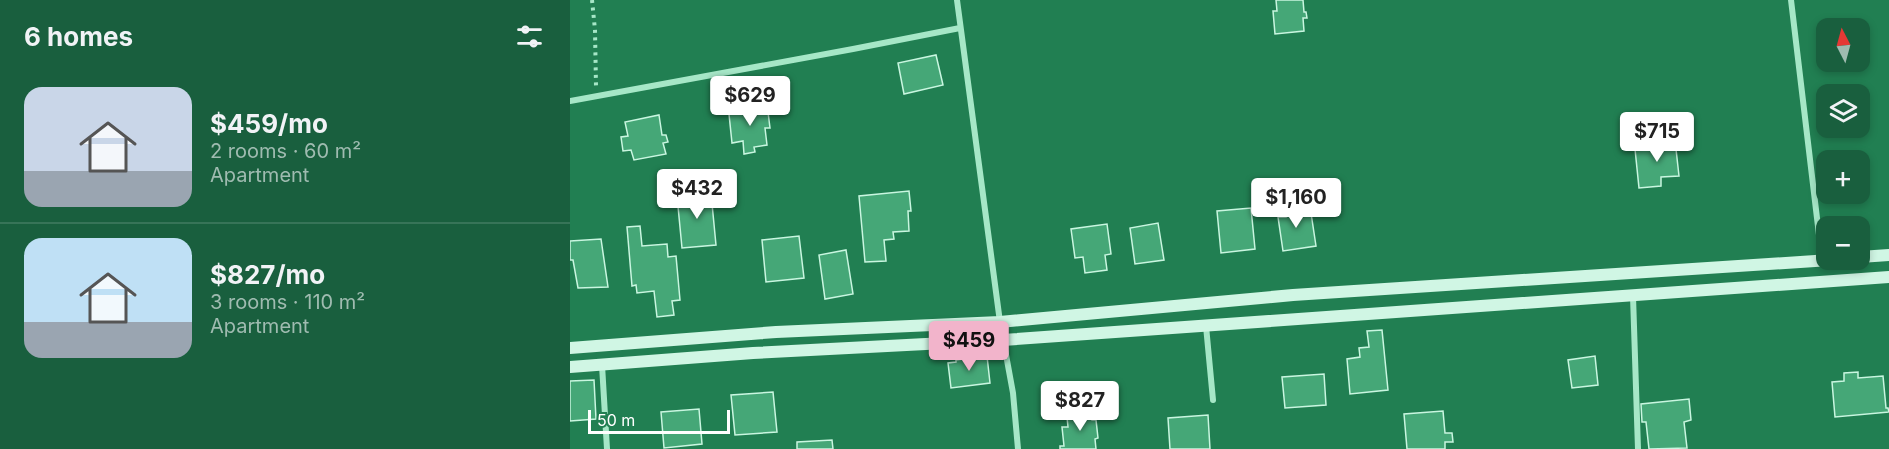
<!DOCTYPE html>
<html lang="en">
<head>
<meta charset="utf-8">
<style>
	body { margin:0; font-family:Inter,sans-serif; background:#226545; color:#f1f3f6; height:100vh; display:flex; flex-direction:column; font-size:22px; white-space:nowrap }
	* { box-sizing:border-box; margin:0 }
	p { font-size:20px; color:#9fbbb0 }
	.icon { flex:none; width:33px; height:33px; fill:none; stroke:currentColor; stroke-width:2; stroke-linecap:round; stroke-linejoin:round }
	.map { position:relative; flex:1; overflow:hidden }
	.details { display:flex; flex-direction:column; background:#195f3e; width:570px }
	.details>* { flex:none }
	.needle { width:39px; rotate:354deg }
	.tools { position:absolute; left:1246px; top:18px; display:grid; gap:12px }
	.tools a { display:grid; place-items:center; width:54px; height:54px; border-radius:12px; background:#195f3e; box-shadow:0 3px 9px #0003; font-size:30px }
	.scale { position:absolute; left:18px; bottom:15px; width:142px; box-sizing:border-box; padding-left:6px; border:3px solid #fff; border-top:0; font-size:16px; line-height:21px; white-space:nowrap; color:#fff; -webkit-text-stroke:4px #217f52; paint-order:stroke }
	.price { position:absolute; translate:-50% -51px; padding:0 14px; border-radius:6px; background:#fff; color:#222; font-size:20px; line-height:39px; filter:drop-shadow(0 2px 3px #0008) }
	.price::after { content:''; position:absolute; left:50%; top:36px; width:18px; height:14px; margin-left:-9px; background:inherit; clip-path:polygon(0 0,100% 0,50% 100%) }
	.price.on { background:#f2b4cb; color:#111 }
	ul { padding:0; list-style:none }
	li { display:flex; align-items:center; gap:18px; height:150px; padding:0 24px }
	li+li { border-top:2px solid #377458 }
	li span { display:grid; place-items:center; flex:none; width:168px; height:120px; border-radius:18px; color:#555 }
	li>.icon { margin-inline-start:auto }
	span .icon { width:72px; height:72px; fill:#fffc; stroke-width:1 }
	li b { font-size:26px }
	h2 { display:flex; justify-content:space-between; align-items:center; height:72px; padding:0 24px; font-size:26px }
	main { display:flex; flex:1; min-height:0 }
	.map>svg:first-child { display:block }
	.building { fill:#45a777; stroke:#c9f6e0; stroke-width:1.5 }
	.lines { fill:none; stroke-linecap:round; stroke-linejoin:round }
	.path { stroke:#a6e7c7; stroke-width:4; stroke-dasharray:3 4.5; stroke-linecap:butt }
	.street { stroke:#a6e7c7; stroke-width:6 }
	.secondary { stroke:#d0f6e4; stroke-width:12 }
</style>
</head>
<body>
<main>
<section class="details">
<h2>6 homes<svg class="icon" aria-label="filters" viewBox="0 0 24 24"><path d="M4 7h16M4 17h16"/><circle cx="9" cy="7" r="2"/><circle cx="15" cy="17" r="2"/></svg></h2>
<ul>
<li><span style="background:linear-gradient(#c9d6e8 70%,#9aa5b1 0)"><svg class="icon" aria-label="home" viewBox="0 0 24 24"><path d="M3 11l9-7 9 7M6 9v11h12V9"/></svg></span><div><b>$459/mo</b><p>2 rooms · 60 m²</p><p>Apartment</p></div></li>
<li><span style="background:linear-gradient(#bfe0f5 70%,#9aa5b1 0)"><svg class="icon" aria-label="home" viewBox="0 0 24 24"><path d="M3 11l9-7 9 7M6 9v11h12V9"/></svg></span><div><b>$827/mo</b><p>3 rooms · 110 m²</p><p>Apartment</p></div></li>
</ul>
</section>
<div class="map">
<svg width="1319" height="449" viewBox="0 0 1319 449">
	<rect width="100%" height="100%" fill="#217f52"/>
	<path class="building" d="M706 0H733L734 12H736L737 18H733L734 31 705 34 703 11H707Z
		M366 55 373 85 334 94 328 63Z
		M197 104 200 128H195L197 145 184 147 185 152 174 154 173 141 162 143 159 114 165 113V108Z
		M89 115 92 135H96L98 142 93 143 96 154 64 160 61 150 53 151 51 137 58 136 55 122Z
		M1105 140 1109 176 1091 177V186L1069 188 1065 149 1081 147V143Z
		M339 191 341 211H338L339 231 323 232 324 239 314 240 316 261 295 262 289 196Z
		M141 193 146 245 112 248 107 196Z
		M729 204 730 214 741 213 746 246 713 251 708 217H716L714 206Z
		M681 208 685 249 651 253 647 211Z
		M588 223 594 260 565 264 560 228Z
		M537 224 541 254 535 255 537 270 515 273 513 257 505 258 501 229Z
		M70 226 72 246 97 244 98 257 106 256 110 300 102 301 104 315 87 317 84 291 67 293 66 285 62 286 57 227Z
		M229 236 234 278 196 282 192 240Z
		M31 239 38 287 8 288 3 260H0V241Z
		M276 250 283 294 255 299 249 255Z
		M812 330 818 390 780 394 777 359 790 357 789 348 799 347 797 331Z
		M417 356 420 383 381 388 378 363 386 362V360Z
		M1025 356 1028 385 1002 388 998 360Z
		M1288 372V378L1313 376 1316 408H1318L1319 412 1265 417 1262 382 1274 381V373Z
		M754 374 756 405 715 408 712 377Z
		M24 380 26 419 0 421V381Z
		M203 392 207 432 165 435 161 395Z
		M1119 399 1121 420 1114 422 1117 448 1079 449 1076 422H1072L1071 404Z
		M129 409 132 444 94 448 91 412Z
		M521 409 522 420H526L528 438 525 439 526 449H490V446H494L492 427H498L497 417H506L505 410Z
		M873 411 875 433H882L883 442H875V449H837L834 414Z
		M638 415 640 449H600L598 418Z
		M262 440 263 449H227V442Z"/>
	<g class="lines">
		<path class="path" d="M22 0 25 30 26 86"/>
		<path class="street" d="M387 0 430 322 443 393 448 449
			M1221 0 1252 260
			M0 101 283 49 390 28
			M1063 296 1068 449
			M636 326 643 400
			M32 365 37 449"/>
		<path class="secondary" d="M1290 257 1319 255
			M0 348 206 332 430 322 723 295 1260 260
			M0 367 183 353 433 340 1319 277"/>
	</g>
</svg>
<div class="tools">
<a><svg class="needle" viewBox="-14 -14 28 28"><path d="M0-13l5 13h-10z" fill="#e53935"/><path d="M0 13l5-13h-10z" fill="#9fbbb0"/></svg></a>
<a><svg class="icon" aria-label="layers" viewBox="0 0 24 24"><path d="M12 4l9 5-9 5-9-5zM3 14l9 5 9-5"/></svg></a>
<a>+</a>
<a>−</a>
</div>
<div class="scale">50 m</div>
<b class="price" style="left:180px;top:127px">$629</b>
<b class="price" style="left:1087px;top:163px">$715</b>
<b class="price" style="left:127px;top:220px">$432</b>
<b class="price" style="left:726px;top:229px">$1,160</b>
<b class="price on" style="left:399px;top:372px">$459</b>
<b class="price" style="left:510px;top:432px">$827</b>
</div>
</main>
</body>
</html>
